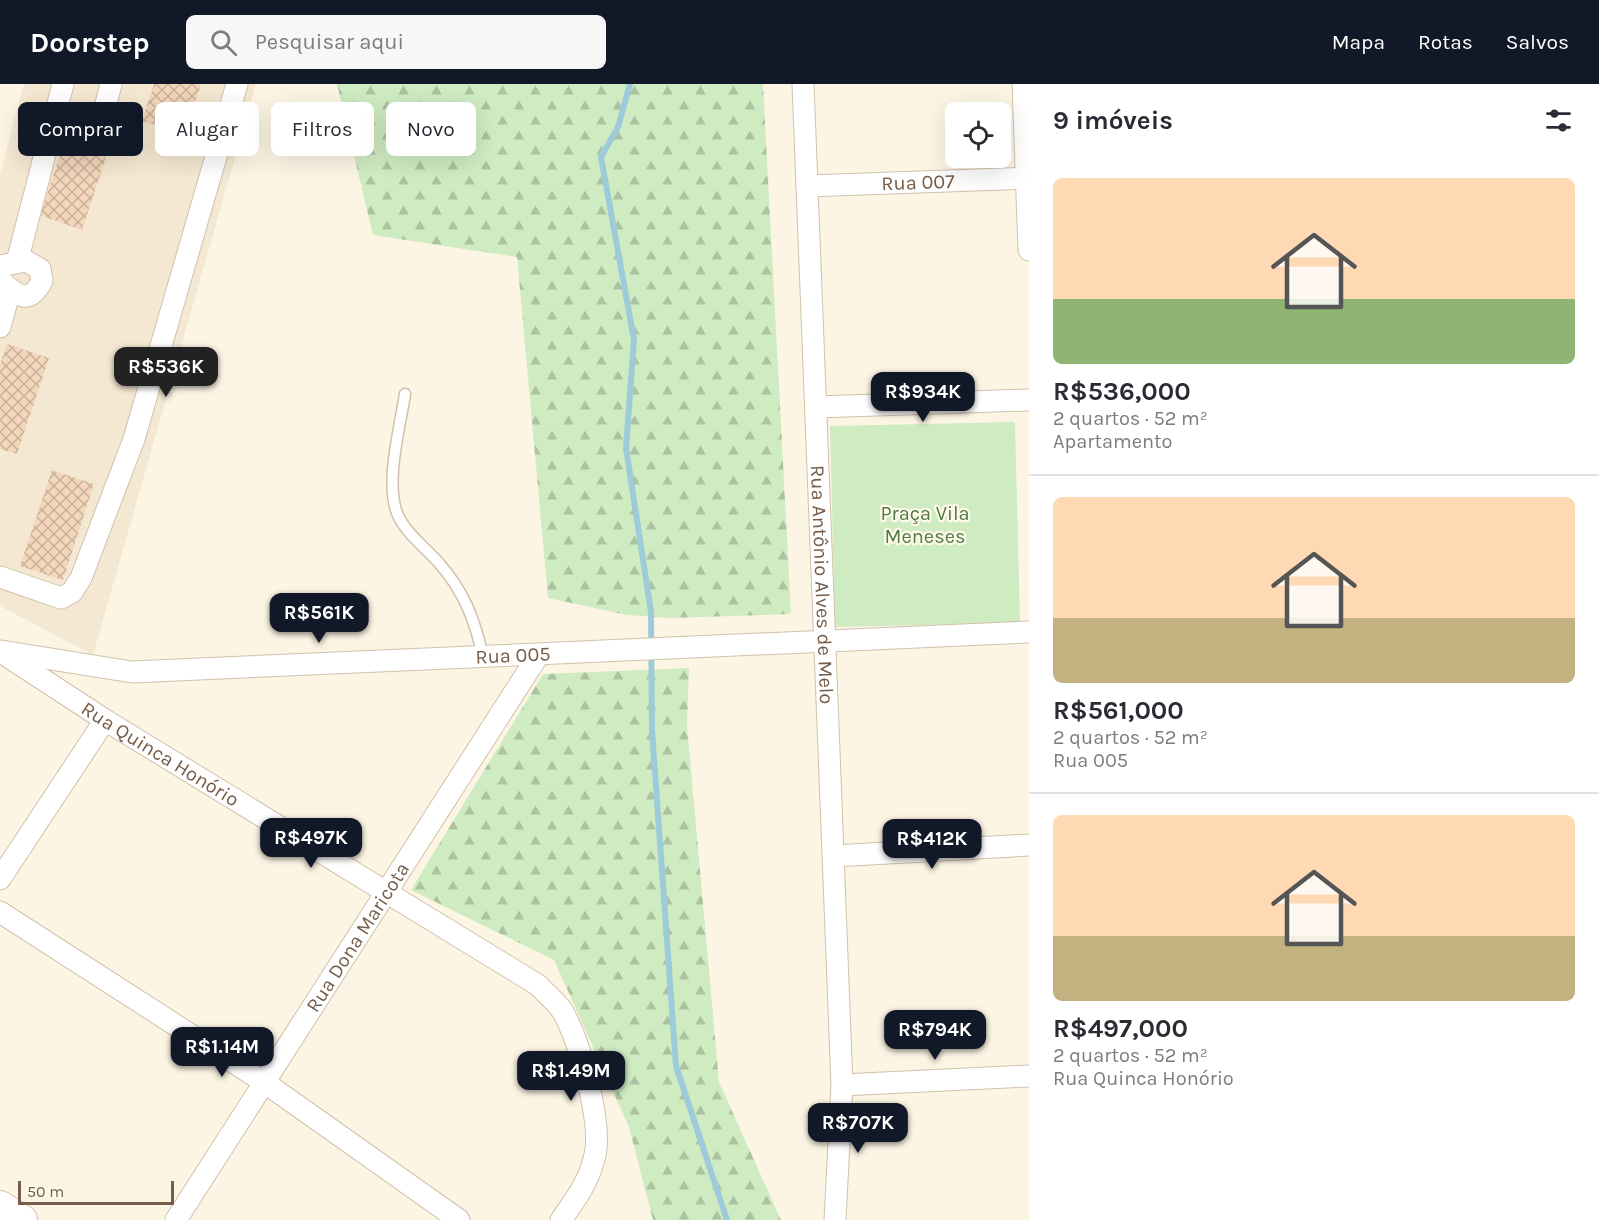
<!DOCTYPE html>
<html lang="pt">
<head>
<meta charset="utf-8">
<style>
	body { margin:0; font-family:Karla,sans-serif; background:#f7f7f7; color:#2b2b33; height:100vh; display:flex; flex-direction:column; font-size:22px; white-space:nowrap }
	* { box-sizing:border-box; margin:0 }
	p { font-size:20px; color:#7c7c81 }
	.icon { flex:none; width:33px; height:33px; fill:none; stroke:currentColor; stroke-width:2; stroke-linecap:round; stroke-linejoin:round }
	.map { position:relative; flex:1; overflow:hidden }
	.panel { display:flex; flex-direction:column; background:#fff; width:570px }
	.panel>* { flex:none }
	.top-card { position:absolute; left:18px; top:18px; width:570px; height:54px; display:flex; gap:12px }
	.buttons { position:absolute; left:945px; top:18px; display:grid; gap:12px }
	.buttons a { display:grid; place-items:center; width:66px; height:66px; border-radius:9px; background:#fff; box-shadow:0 6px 24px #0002; font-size:30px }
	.scale { position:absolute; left:18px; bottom:15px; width:156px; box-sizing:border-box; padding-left:6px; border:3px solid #765d49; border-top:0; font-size:16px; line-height:21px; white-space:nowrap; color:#765d49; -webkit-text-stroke:4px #fff9eb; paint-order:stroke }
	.price { position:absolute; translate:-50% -51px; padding:0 14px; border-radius:12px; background:#111827; color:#fff; font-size:20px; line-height:39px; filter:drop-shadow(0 2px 3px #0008) }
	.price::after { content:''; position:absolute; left:50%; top:36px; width:18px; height:14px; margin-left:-9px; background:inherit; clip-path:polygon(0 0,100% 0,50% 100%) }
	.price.current { background:#222; color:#fff }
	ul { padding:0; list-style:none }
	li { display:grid; align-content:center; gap:12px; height:318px; padding:0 24px }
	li+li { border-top:2px solid #e1e1e2 }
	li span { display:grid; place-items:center; height:186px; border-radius:9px; color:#555 }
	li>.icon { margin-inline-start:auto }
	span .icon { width:108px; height:108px; fill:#fffc; stroke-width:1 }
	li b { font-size:26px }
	h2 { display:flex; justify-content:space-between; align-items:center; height:72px; padding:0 24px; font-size:26px }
	.chip { padding:0 21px; border-radius:9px; background:#fff; box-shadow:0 6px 24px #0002; font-size:21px; line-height:54px }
	.chip.current { background:#111827; color:#fff }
	header { display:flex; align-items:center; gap:36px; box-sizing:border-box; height:84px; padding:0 30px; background:#111827; color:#fff }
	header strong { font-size:28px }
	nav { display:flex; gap:33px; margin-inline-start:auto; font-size:21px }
	.search { width:420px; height:54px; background:#f7f7f7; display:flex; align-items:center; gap:15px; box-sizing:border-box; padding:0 21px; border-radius:9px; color:#7c7c81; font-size:22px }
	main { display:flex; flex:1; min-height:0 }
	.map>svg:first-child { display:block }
	.residential { fill:#f5e8d2 }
	.green { fill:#cfebc2 }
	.forest { fill:url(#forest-firs) }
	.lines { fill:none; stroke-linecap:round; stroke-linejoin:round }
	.stream { stroke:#9ecbd9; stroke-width:6 }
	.building { fill:url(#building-cross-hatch) }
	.lane-casing { stroke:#d1c0ad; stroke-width:13 }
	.street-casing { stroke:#d1c0ad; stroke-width:23 }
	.secondary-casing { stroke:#d4c0aa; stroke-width:32 }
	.lane { stroke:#fff; stroke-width:10 }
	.street { stroke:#fff; stroke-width:21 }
	.secondary { stroke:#fff; stroke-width:30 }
	.labels { text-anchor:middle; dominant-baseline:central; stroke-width:4.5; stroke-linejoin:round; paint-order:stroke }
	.street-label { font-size:20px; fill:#765d49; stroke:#fff9eb }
	.park-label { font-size:20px; fill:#4d7c41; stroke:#fff9eb }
</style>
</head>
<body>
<header>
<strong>Doorstep</strong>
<div class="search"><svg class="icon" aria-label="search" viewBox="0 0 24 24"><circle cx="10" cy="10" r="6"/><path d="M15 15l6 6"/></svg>Pesquisar aqui</div>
<nav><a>Mapa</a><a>Rotas</a><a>Salvos</a></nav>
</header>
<main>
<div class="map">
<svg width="1029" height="1136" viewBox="0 0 1029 1136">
	<defs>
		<pattern id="forest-firs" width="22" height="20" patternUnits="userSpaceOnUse" patternTransform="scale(1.5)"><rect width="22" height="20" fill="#cfebc2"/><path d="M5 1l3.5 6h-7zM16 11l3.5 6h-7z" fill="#adc2a0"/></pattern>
		<pattern id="building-cross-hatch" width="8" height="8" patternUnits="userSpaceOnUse" patternTransform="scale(1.5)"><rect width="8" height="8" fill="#f3d6bb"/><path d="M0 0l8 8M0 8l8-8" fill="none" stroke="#c9b19a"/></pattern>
	</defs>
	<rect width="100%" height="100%" fill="#fdf5e4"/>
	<path class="residential" d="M24 0H256L93 571 0 522V91Z"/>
	<path class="green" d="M1015 338 1020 539 835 543 830 342Z"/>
	<path class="forest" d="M337 0H763L791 530 670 534 627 531 548 514 517 173 373 151Z
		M689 584 687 642 719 998 781 1136H653L629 1043 554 876 411 806 543 590Z"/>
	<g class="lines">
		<path class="stream" d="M630 0 618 43 601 73 634 256 626 364 651 528 652 647 676 982 727 1136"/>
	</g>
	<path class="building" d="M154 0H201L184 51 142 37Z
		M72 35 114 49 82 146 40 131Z
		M7 260 49 274 17 370 0 365V281Z
		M52 386 94 400 63 496 20 482Z"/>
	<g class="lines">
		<g class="lane-casing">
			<path id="lane" d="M405 310C400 343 385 398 397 429 405 449 425 463 438 478 464 507 475 536 483 573"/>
		</g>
		<g class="street-casing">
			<g id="street">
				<path id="s1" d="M803 0 842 1001 835 1136"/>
				<path d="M1023 0 1029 166"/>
				<path d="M105 24 111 0"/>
				<path id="s2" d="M807 102 1029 94"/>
				<path d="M17 178 63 0"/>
				<path d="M0 182 26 177 40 185 42 197C29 222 17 212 0 196"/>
				<path d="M0 243 10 206"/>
				<path d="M816 323 1029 316"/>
				<path d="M0 493 61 514 72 508 81 494 134 355 237 0"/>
				<path id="s3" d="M1 567 132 588 1029 548"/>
				<path id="s4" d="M7 572 105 636 538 901C546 910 557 918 563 928 580 958 604 1043 594 1075 588 1099 575 1116 561 1136"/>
				<path d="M834 772 1029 761"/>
				<path d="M0 795 105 636"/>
				<path d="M0 828 264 998 459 1136"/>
				<path d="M842 1001 1029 992"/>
				<path id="s5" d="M176 1136 539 570"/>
			</g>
		</g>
		<g class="secondary-casing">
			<path id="secondary" d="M0 1122 22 1136"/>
		</g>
		<use href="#lane" class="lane"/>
		<use href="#street" class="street"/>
		<use href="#secondary" class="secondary"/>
	</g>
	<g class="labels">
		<g class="street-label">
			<text stroke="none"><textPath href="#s2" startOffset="111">Rua 007</textPath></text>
			<text stroke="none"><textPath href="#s1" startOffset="501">Rua Antônio Alves de Melo</textPath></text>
			<text stroke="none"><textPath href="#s3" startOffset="514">Rua 005</textPath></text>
			<text stroke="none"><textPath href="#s4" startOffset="182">Rua Quinca Honório</textPath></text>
			<text stroke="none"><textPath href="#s5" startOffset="336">Rua Dona Maricota</textPath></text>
		</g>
		<g class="park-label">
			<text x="925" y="429">Praça Vila<tspan x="925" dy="23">Meneses</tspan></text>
		</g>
	</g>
</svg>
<div class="buttons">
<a><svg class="icon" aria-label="locate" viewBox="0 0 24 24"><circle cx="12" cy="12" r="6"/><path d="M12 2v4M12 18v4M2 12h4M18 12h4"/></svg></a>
</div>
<div class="scale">50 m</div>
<b class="price current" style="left:166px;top:314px">R$536K</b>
<b class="price" style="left:923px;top:339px">R$934K</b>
<b class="price" style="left:319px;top:560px">R$561K</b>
<b class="price" style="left:311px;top:785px">R$497K</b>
<b class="price" style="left:932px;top:786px">R$412K</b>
<b class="price" style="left:935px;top:977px">R$794K</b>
<b class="price" style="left:222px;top:994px">R$1.14M</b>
<b class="price" style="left:571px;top:1018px">R$1.49M</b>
<b class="price" style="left:858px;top:1070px">R$707K</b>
<div class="top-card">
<a class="chip current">Comprar</a>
<a class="chip">Alugar</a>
<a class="chip">Filtros</a>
<a class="chip">Novo</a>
</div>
</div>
<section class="panel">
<h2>9 imóveis<svg class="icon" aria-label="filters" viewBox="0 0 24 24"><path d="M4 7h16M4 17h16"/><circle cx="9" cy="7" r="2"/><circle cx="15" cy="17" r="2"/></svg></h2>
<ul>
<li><span style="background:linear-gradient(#ffd9b3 65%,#8fb573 0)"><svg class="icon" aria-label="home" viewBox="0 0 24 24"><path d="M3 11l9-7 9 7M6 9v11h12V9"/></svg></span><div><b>R$536,000</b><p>2 quartos · 52 m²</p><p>Apartamento</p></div></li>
<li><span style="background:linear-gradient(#ffd9b3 65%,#c2b280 0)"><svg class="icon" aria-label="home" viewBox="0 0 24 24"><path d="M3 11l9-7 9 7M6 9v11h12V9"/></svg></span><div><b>R$561,000</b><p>2 quartos · 52 m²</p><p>Rua 005</p></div></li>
<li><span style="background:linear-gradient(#ffd9b3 65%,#c2b280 0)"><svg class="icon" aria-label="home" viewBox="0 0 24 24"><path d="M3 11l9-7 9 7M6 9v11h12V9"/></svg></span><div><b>R$497,000</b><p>2 quartos · 52 m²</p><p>Rua Quinca Honório</p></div></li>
</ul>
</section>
</main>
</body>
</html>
